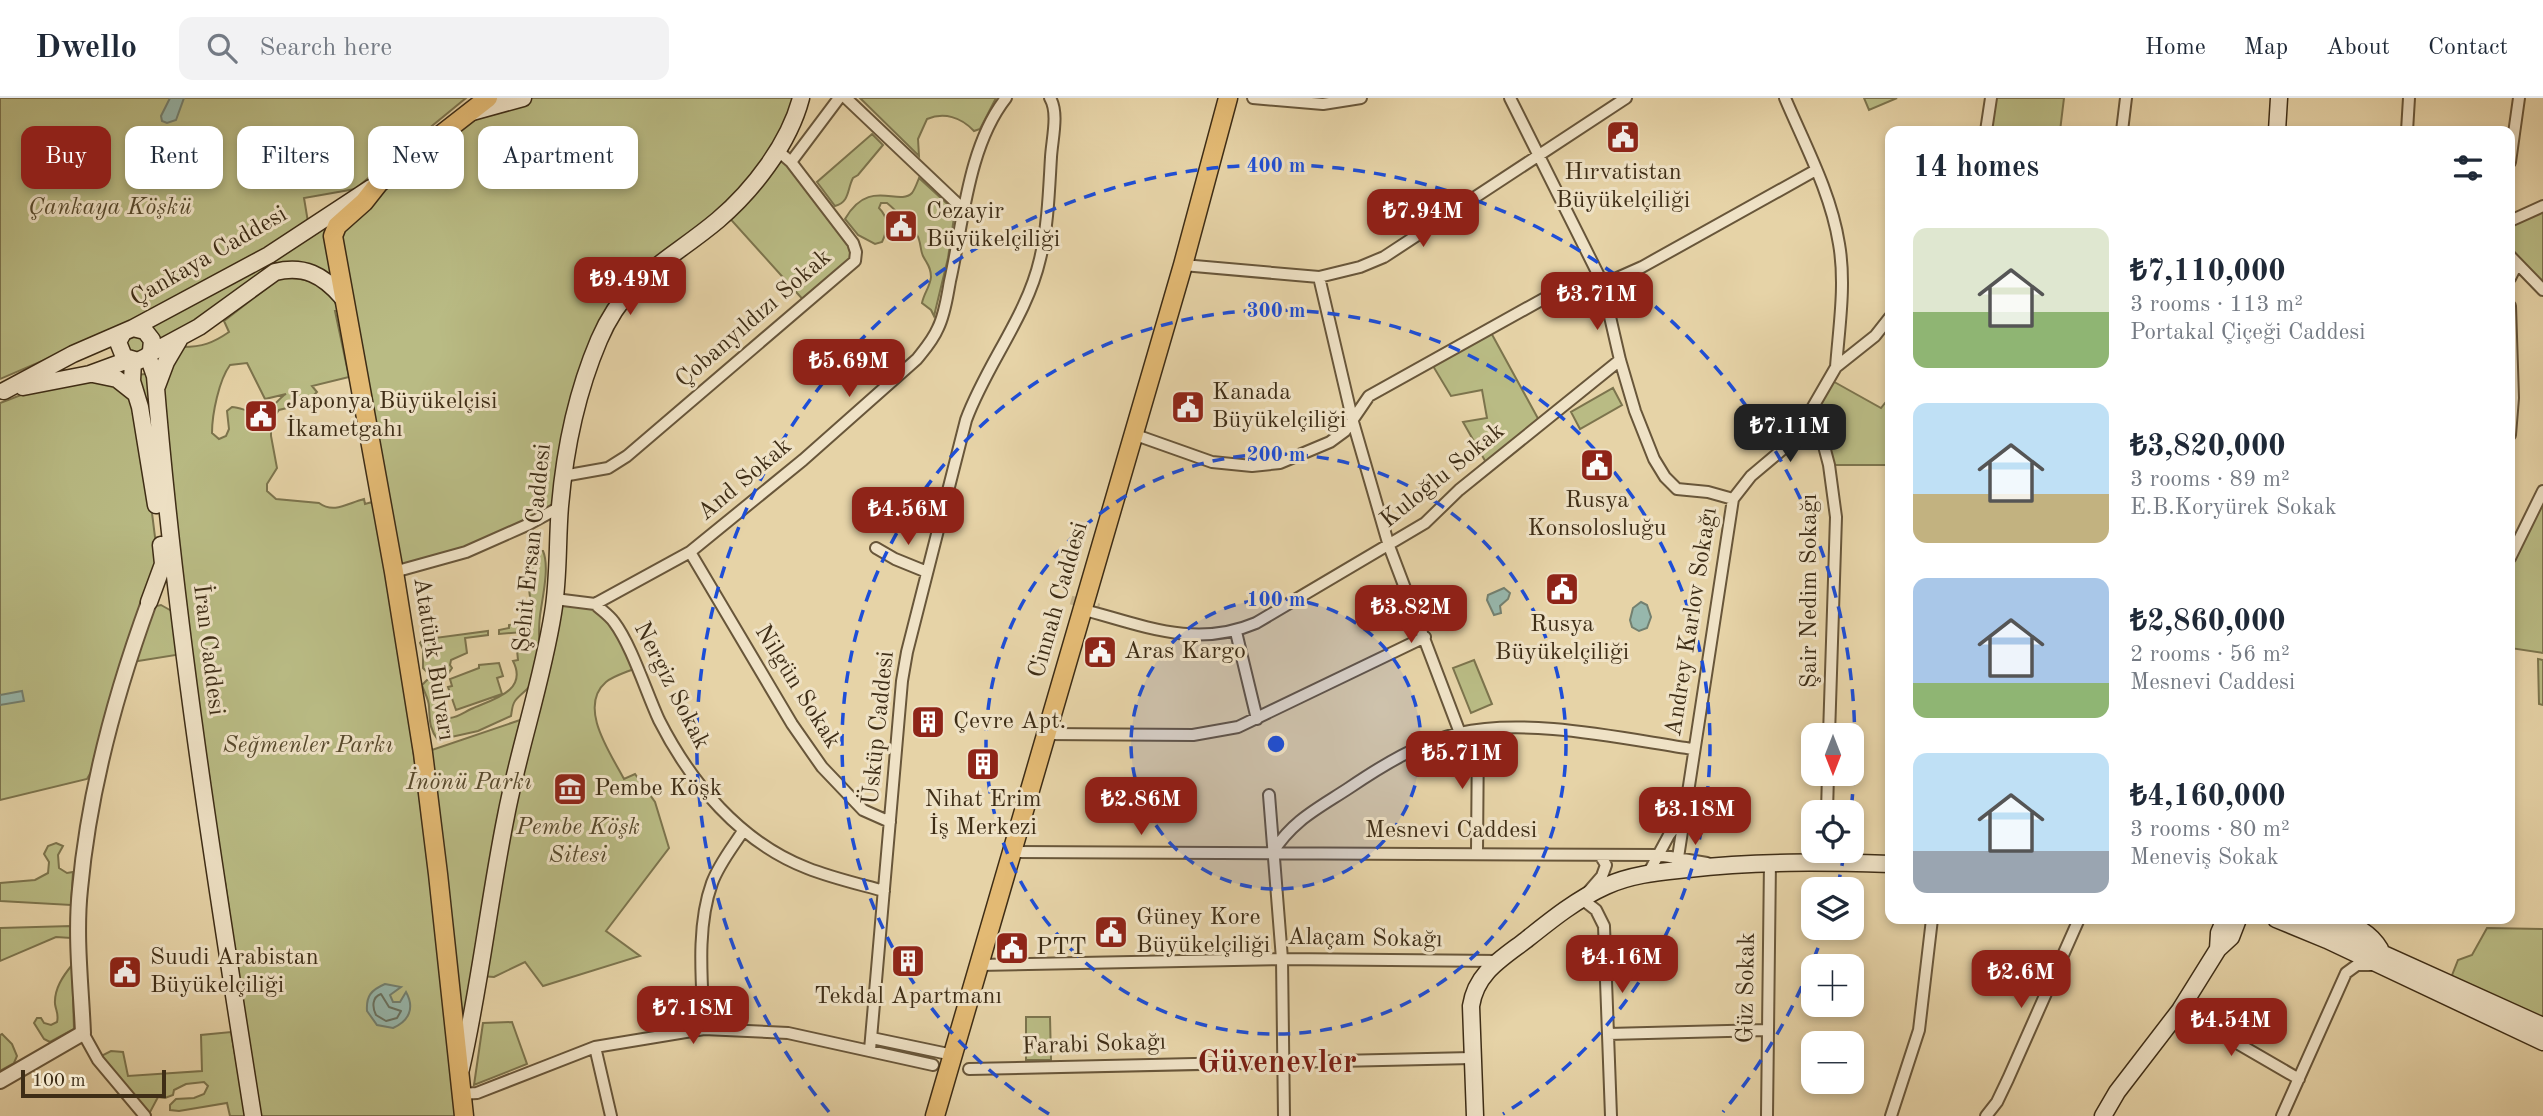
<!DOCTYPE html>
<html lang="en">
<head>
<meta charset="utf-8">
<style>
	body { margin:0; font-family:"Old Standard TT",serif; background:#f2f2f3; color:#1f2937; height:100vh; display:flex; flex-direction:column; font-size:26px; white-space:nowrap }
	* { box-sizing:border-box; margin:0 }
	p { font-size:23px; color:#747a83 }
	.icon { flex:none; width:38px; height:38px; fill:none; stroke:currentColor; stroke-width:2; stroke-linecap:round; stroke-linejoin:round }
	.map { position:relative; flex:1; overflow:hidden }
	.side { position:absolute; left:1885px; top:28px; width:630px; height:798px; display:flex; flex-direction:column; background:#fff; border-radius:14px; box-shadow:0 4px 10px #0003 }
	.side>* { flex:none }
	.top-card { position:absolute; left:21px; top:28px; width:665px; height:63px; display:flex; gap:14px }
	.needle { width:46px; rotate:180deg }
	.buttons { position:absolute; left:1801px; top:625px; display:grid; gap:14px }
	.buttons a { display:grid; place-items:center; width:63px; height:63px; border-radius:14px; background:#fff; box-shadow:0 4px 10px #0003; font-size:35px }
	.scale { position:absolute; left:21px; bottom:18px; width:145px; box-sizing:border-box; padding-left:7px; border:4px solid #3e2d16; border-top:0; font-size:19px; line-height:24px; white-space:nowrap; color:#3e2d16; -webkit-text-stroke:5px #efe2c6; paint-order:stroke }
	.price { position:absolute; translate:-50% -60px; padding:0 16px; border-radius:14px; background:#8f2418; color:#fff; font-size:23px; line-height:46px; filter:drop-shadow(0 2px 4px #0008) }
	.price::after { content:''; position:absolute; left:50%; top:42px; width:21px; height:16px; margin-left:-10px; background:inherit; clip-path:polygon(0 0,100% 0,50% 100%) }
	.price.selected { background:#222; color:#fff }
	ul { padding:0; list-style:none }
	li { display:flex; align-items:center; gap:21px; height:175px; padding:0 28px }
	li span { display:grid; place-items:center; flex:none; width:196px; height:140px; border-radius:14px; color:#555 }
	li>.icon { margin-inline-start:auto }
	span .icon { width:84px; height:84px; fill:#fffc; stroke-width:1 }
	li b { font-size:30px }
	h2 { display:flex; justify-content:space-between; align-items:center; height:84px; padding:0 28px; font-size:30px }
	.chip { padding:0 24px; border-radius:14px; background:#fff; box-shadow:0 4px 10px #0003; font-size:24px; line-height:63px }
	.chip.selected { background:#8f2418; color:#fff }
	header { display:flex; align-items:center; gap:42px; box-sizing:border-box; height:98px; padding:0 35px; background:#fff; border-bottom:2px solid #e0e1e3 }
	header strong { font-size:33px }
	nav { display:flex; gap:38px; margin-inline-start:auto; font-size:24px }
	.search { width:490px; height:63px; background:#f2f2f3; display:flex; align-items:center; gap:18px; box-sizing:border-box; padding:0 24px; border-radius:14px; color:#747a83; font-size:26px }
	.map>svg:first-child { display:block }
	.green { fill:#b9bb84; stroke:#7c744d; stroke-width:2; fill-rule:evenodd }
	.water { fill:#97b7ac; stroke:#738070; stroke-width:2 }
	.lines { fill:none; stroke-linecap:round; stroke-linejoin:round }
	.shore { stroke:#6a7261; stroke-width:2 }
	.pedestrian-tunnel { stroke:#c4b28a; stroke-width:9; stroke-dasharray:9 4.5; stroke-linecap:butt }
	.minor-casing { stroke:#68563a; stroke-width:14 }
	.tertiary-casing { stroke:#68563a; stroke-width:18 }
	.secondary-casing { stroke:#3e2d16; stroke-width:19 }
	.primary-casing { stroke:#3e2d16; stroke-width:21 }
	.minor { stroke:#efe2c6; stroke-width:10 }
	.tertiary { stroke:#efe2c6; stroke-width:14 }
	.secondary { stroke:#efe2c6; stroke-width:16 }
	.primary { stroke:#e3ba74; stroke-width:18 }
	.ring { fill:none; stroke:#1d4ed8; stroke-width:3.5; stroke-dasharray:12 9 }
	.labels { text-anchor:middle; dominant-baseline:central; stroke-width:6; stroke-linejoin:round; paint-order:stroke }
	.poi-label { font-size:24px; fill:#3e2d16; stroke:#efe2c6; text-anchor:start }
	.park-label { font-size:24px; font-style:italic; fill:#57492c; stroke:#efe2c6 }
	.street-label { font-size:24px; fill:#3e2d16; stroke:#efe2c6 }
	.district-label { font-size:32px; font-weight:bold; fill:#7a1f14; stroke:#efe2c6 }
	.centre { fill:#1d4ed8; stroke:#efe2c6; stroke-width:3.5 }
	.ring-label { font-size:21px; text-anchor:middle; font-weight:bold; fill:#1d4ed8; stroke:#efe2c6; stroke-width:6; stroke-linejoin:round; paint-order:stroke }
</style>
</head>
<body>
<header>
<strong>Dwello</strong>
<div class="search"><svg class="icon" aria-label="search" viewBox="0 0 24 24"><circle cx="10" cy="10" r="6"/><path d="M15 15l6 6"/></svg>Search here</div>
<nav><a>Home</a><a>Map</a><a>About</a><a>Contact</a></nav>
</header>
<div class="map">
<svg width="2543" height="1018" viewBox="0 0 2543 1018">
	<rect width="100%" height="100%" fill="#e6d3a7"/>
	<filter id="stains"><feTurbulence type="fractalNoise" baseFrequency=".00286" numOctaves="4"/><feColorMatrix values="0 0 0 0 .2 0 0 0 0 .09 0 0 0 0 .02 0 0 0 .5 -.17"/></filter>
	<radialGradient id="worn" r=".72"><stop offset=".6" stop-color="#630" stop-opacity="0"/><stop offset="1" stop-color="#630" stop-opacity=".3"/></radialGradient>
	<path class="green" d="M0 0H466L355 91 304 100 308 124 267 151 119 230 0 281Z
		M488 0H801L777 52 856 154 806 205 726 116 646 175 599 240 560 409 466 454 394 474 342 199 294 171 148 258 145 233 269 157Z
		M860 0H996L980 31 974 33C961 19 944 14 927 21L918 41 919 58Z
		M1864 0H1897L1869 12Z
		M1991 0H2064L2060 33H1986Z
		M872 36 883 47 858 77 853 80C847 91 850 104 835 108L817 84Z
		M919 80 955 113 948 160 934 218 931 212 922 205C924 195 930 189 931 179 931 169 927 166 923 158 920 152 921 143 917 137 915 131 892 109 887 105H881L879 110C889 120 888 131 882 144L875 146 858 137 845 121C869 79 898 109 912 95 915 91 917 85 919 80Z
		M2543 108V192L2510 158V123Z
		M284 180C308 179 333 188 338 213H335L349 279 312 288 317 294 313 298 302 299 291 309 279 312 271 323V338L277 370 267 386V393L276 401 319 405C334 416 348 405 364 401L365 406 372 404C411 590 428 781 453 970L457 1018H260L234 845 230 841 225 815 229 811 225 784 220 781 208 695 210 683 200 622 184 488H181L163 291 172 267 183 249C202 249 213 245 229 234L224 223 277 182ZM247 265 265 301 286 296C279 300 275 308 267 312 255 318 244 310 232 309L227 313 229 331 226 338 219 341 212 335C212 316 219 282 230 267Z
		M1489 231 1541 326 1488 368 1463 324 1487 320 1482 292 1451 298 1430 263Z
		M138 237 145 244 143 254 131 256 126 242Z
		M151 275 154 361 138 277Z
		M89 281 115 288 131 299 149 391 158 463 94 660 91 674 87 681 0 702V305L34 292Z
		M1829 281 1881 310 1885 305 1890 308V367H1829L1814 310Z
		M1613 290 1622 307 1580 331 1571 314Z
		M2543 393V555L2510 550V460Z
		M538 453H543C550 469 542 501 540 518 537 541 543 559 533 583 529 592 521 595 515 603 512 607 512 613 511 618L478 633 438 642C429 630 430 623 429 609 429 601 424 594 422 587L427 582H433C441 594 439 609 450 620 458 619 463 615 471 611 490 602 529 594 513 563L518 562 517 552 525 550 523 534 499 536V532L509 530V527L533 523 526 467 532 464Z
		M555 501 595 506 614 524 636 570C627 574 613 578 606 584 577 609 611 656 624 681L635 676 655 704 669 750 606 833 640 858 543 888 525 864 494 879 480 878 459 981 423 655 529 619Z
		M161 507 177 516 182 556 132 564 152 509Z
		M488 533V537L465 540 467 555 451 562 450 567 452 570 448 576 428 575 423 570V551L420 545 427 537 428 541Z
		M2538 561 2543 562V607L2539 606Z
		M1474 562 1492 606 1471 615 1453 570Z
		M499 565 503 578 497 580 502 596 456 612 448 589 452 588 450 581 479 570V567Z
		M56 745 63 748 58 757 59 770 67 775 73 774 71 807 0 803V785L35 782 48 775 49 764 44 756 48 748Z
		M71 828V840L56 839 0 863V830Z
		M2487 830 2543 831V928L2449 885 2458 862 2472 857Z
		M72 867 74 931 50 944 44 941 34 925 37 920H41L44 925 51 927 57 924C59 916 56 913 55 906 54 891 63 878 72 867Z
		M1026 919H1050L1051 962H1026Z
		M512 924 527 966 474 987 483 925Z
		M231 934 246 1018H230L227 1005 179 1013 170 1012V1007L176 1001 194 1000 204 996 208 988 204 984 186 986 174 992 173 997 165 1000 158 999 149 1016 103 961V957L111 953 123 954 128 978 202 973 201 937Z
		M2 936 12 946 17 958 14 965 0 973V937Z"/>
	<path class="water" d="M170 0H184L176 22 167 25 162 23 161 18Z
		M1504 490 1510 495 1508 501 1500 508 1501 515 1494 517 1487 502 1488 497Z
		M1641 504 1647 507 1651 519 1647 530 1639 533 1632 529 1630 522 1633 510Z
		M22 593 24 603 0 607V597Z
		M385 886 401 889 390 897 393 904H400L406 894C415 910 409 923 393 930L377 927 367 913C366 898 371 892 385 886Z"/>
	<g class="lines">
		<path class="shore" d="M381 896 389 909 401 913 397 920 386 923 376 917C372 909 372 899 381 896Z"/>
		<path class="pedestrian-tunnel" d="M1071 502 1099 510"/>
		<g class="minor-casing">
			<path id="minor" d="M846 0 963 111
				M1253 0 1323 6 1361 0
				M1510 0 1602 184 1620 262 1635 313 1654 361 1665 379 1677 391 1708 394 1733 401
				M1785 0C1805 47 1831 95 1839 146 1846 186 1839 229 1836 269
				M1986 33 1991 0
				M2122 33 2126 0
				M2407 33 2409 0
				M791 64 839 0
				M2510 64 2519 0
				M2510 123 2543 108
				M2510 158 2543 192
				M1183 167 1319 179 1360 169 1384 159 1626 0
				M1319 179 1353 324 1389 448 1460 635
				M2510 180 2517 166
				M2510 208 2513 300 2510 337
				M1814 310 1829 367 1836 419 1829 637
				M1133 336 1212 364 1252 368 1280 365 1330 344 1345 333 1369 298 1554 195 1568 188 1615 181 1642 169 1816 72
				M563 378 608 370 627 358 855 163 856 154 853 145 791 64 777 52
				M876 450 895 461 927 474
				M690 454 792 626 822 669 863 712 890 724
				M2510 460 2543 393
				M394 474 466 454 527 427 560 409
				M555 501 595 506 690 454 803 362 917 261C925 251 933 242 938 230 945 216 947 199 950 183 963 126 968 48 1006 0
				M595 506C601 512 609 517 614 524 632 548 646 594 659 622 691 685 740 744 807 770 832 780 859 786 884 793
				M1081 511C1142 527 1195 551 1256 525L1425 425 1459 392 1620 262
				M1236 534 1257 621
				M1045 636 1193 637 1238 629 1425 539
				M1269 697 1282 861 1284 1018
				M1827 714 1828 676
				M1010 754 1658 757 1707 765
				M1272 755C1293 722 1317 711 1349 690 1383 667 1419 645 1459 635 1528 619 1624 641 1693 651
				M1477 755 1478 632
				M1600 757 1606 767 1602 778 1582 801 1596 812 1604 828 1611 1018
				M1677 766 1733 401 1751 378 1783 351 1799 333 1836 269 1875 238 1890 219
				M1648 776 1669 737 1683 719
				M978 867 1282 861 1499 863
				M2180 912 2299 981
				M704 931C702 884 696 829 712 785 719 766 732 750 743 733
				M83 935 98 962 145 1018
				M1608 936 1767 932
				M872 940 953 957
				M595 949 611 1018
				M870 952 902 583 907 554 966 322C986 267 1027 218 1040 161 1048 128 1049 92 1051 59 1052 41 1059 15 1050 0
				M969 971 1472 960
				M461 996 477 995 595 949 704 931 788 935 933 967
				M1767 1018 1770 763
				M1891 1018 1919 932 1932 821
				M1986 1018 1997 1004 2008 981 2079 821
				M2282 1018 2346 875 2357 867H2372"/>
		</g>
		<g class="tertiary-casing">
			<path id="tertiary" d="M0 983 83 935C81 888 75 838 80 791 89 692 115 597 149 504"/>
		</g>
		<g class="secondary-casing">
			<path id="secondary" d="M472 14 523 0
				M2277 33 2279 0
				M133 230 269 157 371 90
				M149 256 199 229 275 174C304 167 323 177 342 199
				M148 258 155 278C175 526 214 772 253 1018
				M133 263 132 283 140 309 156 407
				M93 276 117 281 136 296
				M157 288 166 264 179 242
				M23 289 90 276 128 262
				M4 293 73 256 133 230 145 233 152 242 151 253 148 258 138 263 124 259 118 244 123 235
				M149 504 163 466 161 447
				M2276 821 2327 842 2543 944
				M2306 821 2543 928
				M2338 821C2355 828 2370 834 2380 851
				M2218 851 2219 835 2225 821
				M461 971C480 888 489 802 506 718 519 650 542 584 553 515 559 479 557 443 560 408 565 350 576 296 599 242 626 178 668 164 718 122 753 92 789 46 801 0
				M1475 1018 1471 908C1476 875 1501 861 1526 842 1551 822 1577 801 1606 788 1632 776 1660 774 1688 771 1756 763 1822 764 1890 766
				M2103 1018 2117 994 2180 912 2218 851 2231 839 2238 821"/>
		</g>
		<g class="primary-casing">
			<path id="primary" d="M464 1018 438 776 423 655 394 474 333 138 337 128 364 104 379 85 488 0
				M935 1018 1183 167 1228 0"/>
		</g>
		<use href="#minor" class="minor"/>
		<use href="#tertiary" class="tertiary"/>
		<use href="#secondary" class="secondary"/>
		<use href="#primary" class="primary"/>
	</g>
	<circle cx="1276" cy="646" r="145" fill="#1d4ed8" fill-opacity=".12"/>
	<g class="ring">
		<circle cx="1276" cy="646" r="145"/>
		<circle cx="1276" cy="646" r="290"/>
		<path d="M1049 1016A434 434 0 1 1 1503 1016"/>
		<path d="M1844 756A579 579 0 0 1 1837 791M1825 830A579 579 0 0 1 1723 1014M829 1014A579 579 0 1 1 1851 712"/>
	</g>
	<defs>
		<g id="civic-square" transform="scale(1.75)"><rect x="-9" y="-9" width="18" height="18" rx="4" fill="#8f2418" stroke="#efe2c6"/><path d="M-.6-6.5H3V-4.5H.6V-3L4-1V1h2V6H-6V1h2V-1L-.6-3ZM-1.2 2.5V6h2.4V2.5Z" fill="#fff"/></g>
		<g id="building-square" transform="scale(1.75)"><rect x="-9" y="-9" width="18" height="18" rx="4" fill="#8f2418" stroke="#efe2c6"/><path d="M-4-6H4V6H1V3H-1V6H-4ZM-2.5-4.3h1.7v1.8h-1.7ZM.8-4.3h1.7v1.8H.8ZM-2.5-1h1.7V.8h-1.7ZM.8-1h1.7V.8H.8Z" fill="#fff"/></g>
		<g id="museum-square" transform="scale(1.75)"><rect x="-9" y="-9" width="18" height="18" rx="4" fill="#8f2418" stroke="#efe2c6"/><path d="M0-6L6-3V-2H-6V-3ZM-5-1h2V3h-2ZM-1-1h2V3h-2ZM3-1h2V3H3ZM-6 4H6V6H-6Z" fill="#fff"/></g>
	</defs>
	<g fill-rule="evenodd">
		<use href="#civic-square" x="1623" y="39"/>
		<use href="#civic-square" x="901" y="128"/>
		<use href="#civic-square" x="1188" y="309"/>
		<use href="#civic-square" x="261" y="318"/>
		<use href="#civic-square" x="1597" y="367"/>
		<use href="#civic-square" x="1562" y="491"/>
		<use href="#civic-square" x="1100" y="554"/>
		<use href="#building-square" x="928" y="624"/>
		<use href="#building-square" x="983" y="666"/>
		<use href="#museum-square" x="570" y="691"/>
		<use href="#civic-square" x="1111" y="834"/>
		<use href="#civic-square" x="1012" y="850"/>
		<use href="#building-square" x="908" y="863"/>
		<use href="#civic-square" x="125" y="874"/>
	</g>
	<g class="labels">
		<g class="poi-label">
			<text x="1623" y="75" text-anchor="middle">Hırvatistan<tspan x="1623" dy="28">Büyükelçiliği</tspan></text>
			<text x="926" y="114">Cezayir<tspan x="926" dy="28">Büyükelçiliği</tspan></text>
			<text x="1212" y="295">Kanada<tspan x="1212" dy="28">Büyükelçiliği</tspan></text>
			<text x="286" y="304">Japonya Büyükelçisi<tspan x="286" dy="28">İkametgahı</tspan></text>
			<text x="1597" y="403" text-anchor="middle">Rusya<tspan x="1597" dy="28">Konsolosluğu</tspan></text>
			<text x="1562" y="527" text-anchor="middle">Rusya<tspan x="1562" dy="28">Büyükelçiliği</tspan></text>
			<text x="1124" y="554">Aras Kargo</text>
			<text x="953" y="624">Çevre Apt.</text>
			<text x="594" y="691">Pembe Köşk</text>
			<text x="983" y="702" text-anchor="middle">Nihat Erim<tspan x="983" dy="28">İş Merkezi</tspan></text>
			<text x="1136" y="820">Güney Kore<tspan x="1136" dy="28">Büyükelçiliği</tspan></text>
			<text x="1036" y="850">PTT</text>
			<text x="150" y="860">Suudi Arabistan<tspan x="150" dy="28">Büyükelçiliği</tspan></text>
			<text x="908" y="899" text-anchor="middle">Tekdal Apartmanı</text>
		</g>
		<g class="park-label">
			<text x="110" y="110">Çankaya Köşkü</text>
			<text x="308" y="648">Seğmenler Parkı</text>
			<text x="469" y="685">İnönü Parkı</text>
			<text x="578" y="730">Pembe Köşk<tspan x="578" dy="28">Sitesi</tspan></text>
		</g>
		<g class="street-label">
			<text transform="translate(209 159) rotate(-30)">Çankaya Caddesi</text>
			<text transform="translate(754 221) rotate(-41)">Çobanyıldızı Sokak</text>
			<text transform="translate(1443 378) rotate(-39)">Kuloğlu Sokak</text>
			<text transform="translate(745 382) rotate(-40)">And Sokak</text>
			<text transform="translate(533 450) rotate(-84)">Şehit Ersan Caddesi</text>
			<text transform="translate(1810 493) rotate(-90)">Şair Nedim Sokağı</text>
			<text transform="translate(1059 502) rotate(-74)">Cinnah Caddesi</text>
			<text transform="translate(1692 524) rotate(-81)">Andrey Karlov Sokağı</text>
			<text transform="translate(208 552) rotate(83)">İran Caddesi</text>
			<text transform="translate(433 561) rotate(81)">Atatürk Bulvarı</text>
			<text transform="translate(671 588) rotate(63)">Nergiz Sokak</text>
			<text transform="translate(797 589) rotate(58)">Nilgün Sokak</text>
			<text transform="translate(879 630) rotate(-84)">Üsküp Caddesi</text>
			<text x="1451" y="733">Mesnevi Caddesi</text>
			<text transform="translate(1365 841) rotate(1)">Alaçam Sokağı</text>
			<text transform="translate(1747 890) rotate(-89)">Güz Sokak</text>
			<text transform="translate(1094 947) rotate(-2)">Farabi Sokağı</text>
		</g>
		<g class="district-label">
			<text x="1277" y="966">Güvenevler</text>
		</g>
	</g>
	<circle cx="1276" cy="646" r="10" class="centre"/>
	<g class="ring-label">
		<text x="1276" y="74">400 m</text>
		<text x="1276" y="219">300 m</text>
		<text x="1276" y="363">200 m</text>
		<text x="1276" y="508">100 m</text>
	</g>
	<rect width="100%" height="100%" filter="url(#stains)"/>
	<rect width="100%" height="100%" fill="url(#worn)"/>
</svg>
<div class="buttons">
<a><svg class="needle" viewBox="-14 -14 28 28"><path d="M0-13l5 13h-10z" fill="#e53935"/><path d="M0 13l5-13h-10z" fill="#747a83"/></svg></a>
<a><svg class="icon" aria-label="locate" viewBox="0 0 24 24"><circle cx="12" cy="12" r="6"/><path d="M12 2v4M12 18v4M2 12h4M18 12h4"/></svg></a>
<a><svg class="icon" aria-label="layers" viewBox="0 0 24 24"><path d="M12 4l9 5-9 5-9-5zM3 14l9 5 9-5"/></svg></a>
<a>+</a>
<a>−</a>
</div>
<div class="scale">100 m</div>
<b class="price" style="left:1423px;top:151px">₺7.94M</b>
<b class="price" style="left:630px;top:219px">₺9.49M</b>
<b class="price" style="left:1597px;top:234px">₺3.71M</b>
<b class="price" style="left:849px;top:301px">₺5.69M</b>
<b class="price selected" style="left:1790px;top:366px">₺7.11M</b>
<b class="price" style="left:908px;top:449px">₺4.56M</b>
<b class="price" style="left:1411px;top:547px">₺3.82M</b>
<b class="price" style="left:1462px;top:693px">₺5.71M</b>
<b class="price" style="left:1141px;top:739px">₺2.86M</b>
<b class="price" style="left:1695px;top:749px">₺3.18M</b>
<b class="price" style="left:1622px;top:897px">₺4.16M</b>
<b class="price" style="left:2021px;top:912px">₺2.6M</b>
<b class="price" style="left:693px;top:948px">₺7.18M</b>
<b class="price" style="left:2231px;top:960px">₺4.54M</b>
<div class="top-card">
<a class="chip selected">Buy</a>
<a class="chip">Rent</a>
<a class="chip">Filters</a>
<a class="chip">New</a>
<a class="chip">Apartment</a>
</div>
<section class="side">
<h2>14 homes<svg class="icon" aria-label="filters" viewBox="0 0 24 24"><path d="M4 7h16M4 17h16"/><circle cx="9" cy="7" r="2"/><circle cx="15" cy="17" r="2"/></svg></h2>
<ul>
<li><span style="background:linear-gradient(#dfe7d0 60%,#8fb573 0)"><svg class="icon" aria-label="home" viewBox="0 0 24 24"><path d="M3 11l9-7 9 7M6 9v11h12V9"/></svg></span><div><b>₺7,110,000</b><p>3 rooms · 113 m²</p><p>Portakal Çiçeği Caddesi</p></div></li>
<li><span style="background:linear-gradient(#bfe0f5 65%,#c2b280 0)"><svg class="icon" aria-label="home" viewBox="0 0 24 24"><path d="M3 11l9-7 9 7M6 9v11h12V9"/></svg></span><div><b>₺3,820,000</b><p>3 rooms · 89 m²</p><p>E.B.Koryürek Sokak</p></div></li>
<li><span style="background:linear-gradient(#a9c7e8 75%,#8fb573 0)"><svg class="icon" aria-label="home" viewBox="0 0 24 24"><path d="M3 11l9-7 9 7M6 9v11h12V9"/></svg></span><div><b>₺2,860,000</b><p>2 rooms · 56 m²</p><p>Mesnevi Caddesi</p></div></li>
<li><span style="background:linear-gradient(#bfe0f5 70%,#9aa5b1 0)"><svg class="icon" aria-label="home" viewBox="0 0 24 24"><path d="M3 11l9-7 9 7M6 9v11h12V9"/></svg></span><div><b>₺4,160,000</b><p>3 rooms · 80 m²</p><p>Meneviş Sokak</p></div></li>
</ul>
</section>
</div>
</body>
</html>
